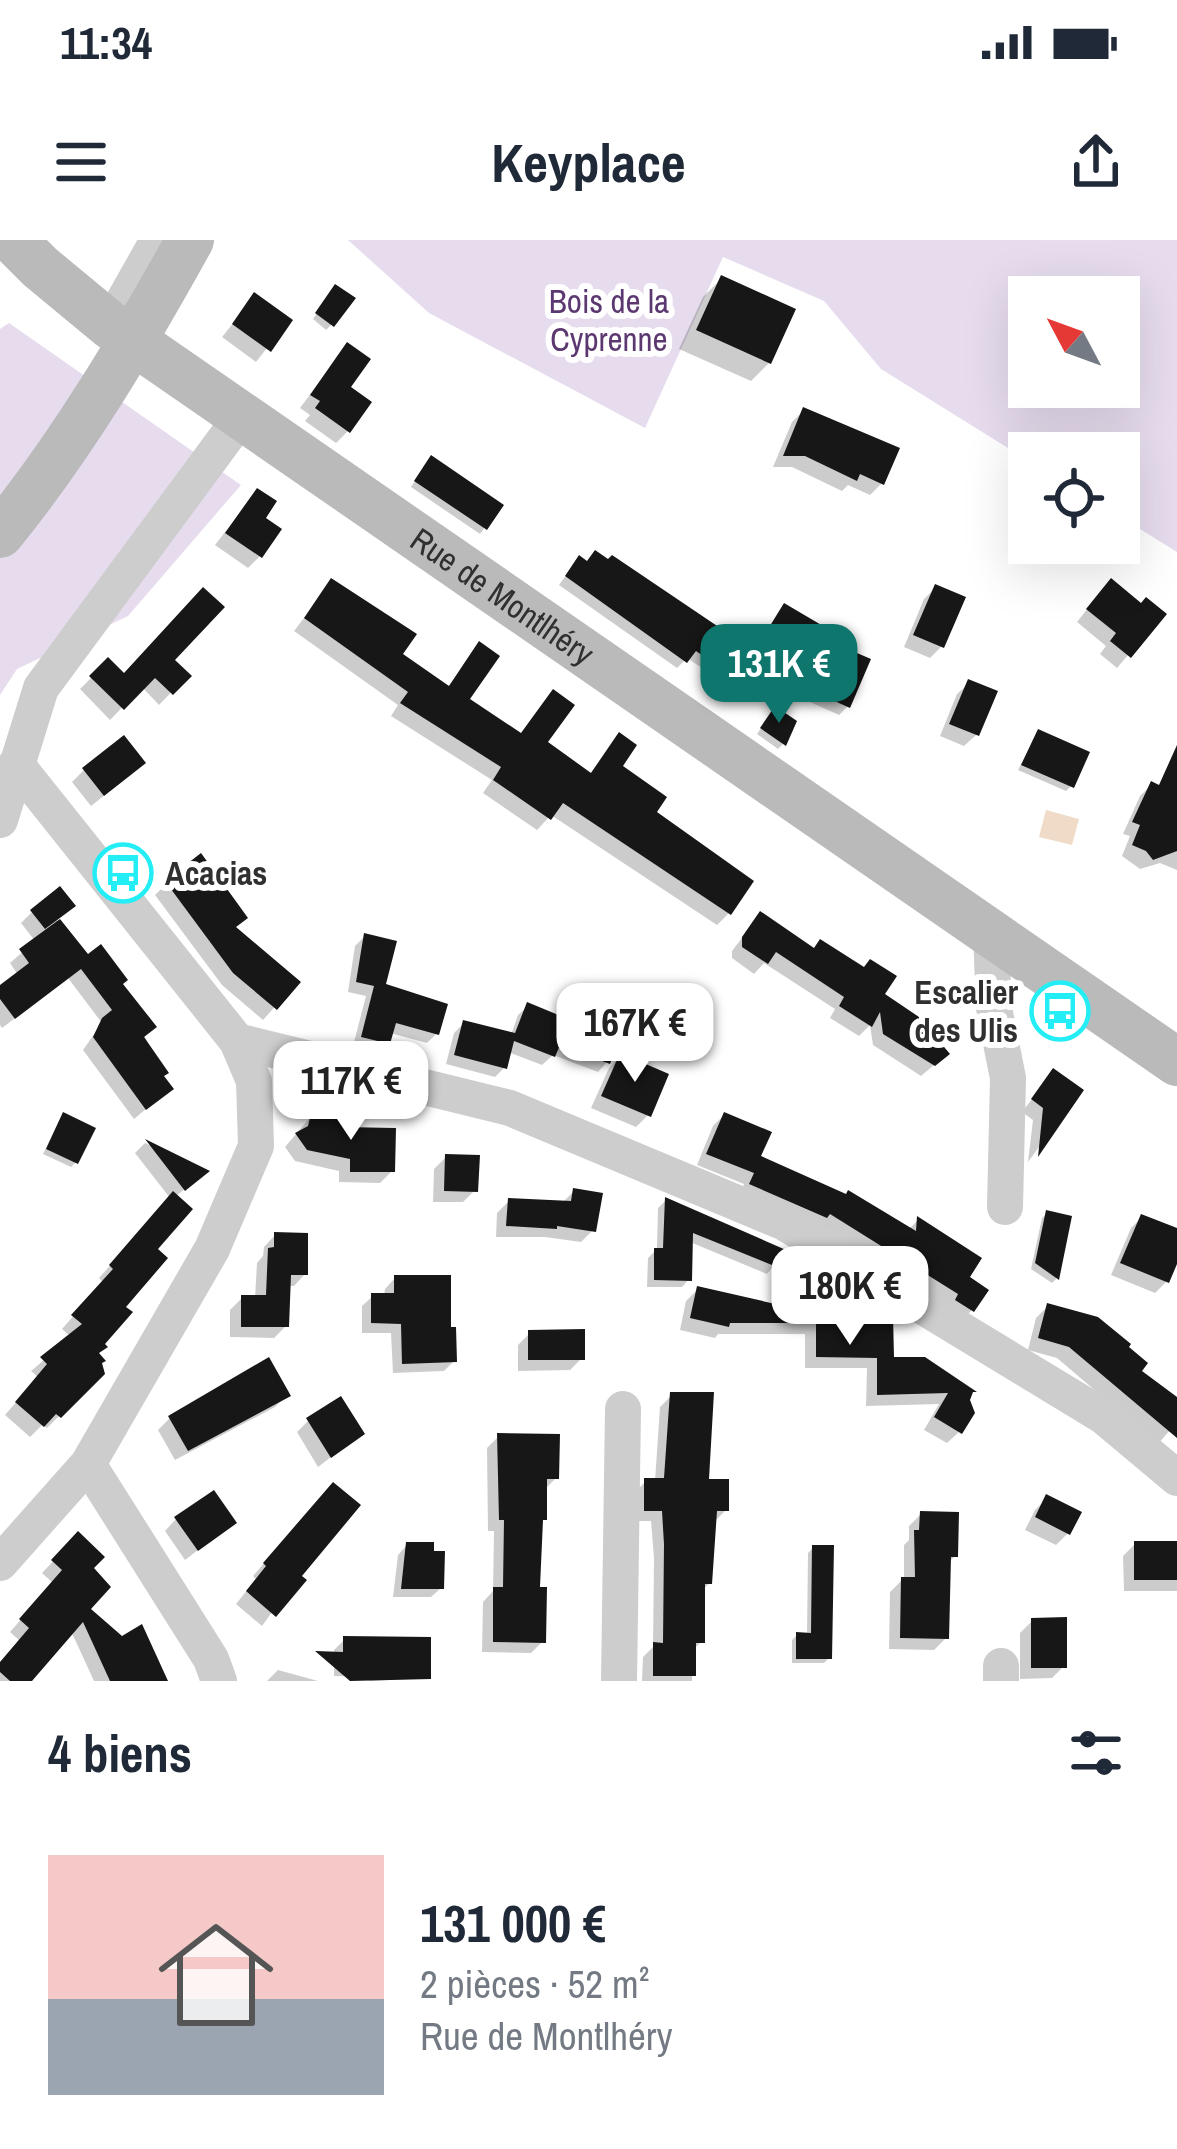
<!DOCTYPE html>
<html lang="fr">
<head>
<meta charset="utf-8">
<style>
	body { margin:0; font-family:"Archivo Narrow",sans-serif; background:#f6f6f7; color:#1f2937; height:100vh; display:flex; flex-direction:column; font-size:45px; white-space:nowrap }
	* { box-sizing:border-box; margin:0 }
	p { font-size:39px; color:#747a83 }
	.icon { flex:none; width:66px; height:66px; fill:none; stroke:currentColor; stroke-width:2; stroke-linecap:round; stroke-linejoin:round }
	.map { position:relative; height:1441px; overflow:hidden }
	.sheet { display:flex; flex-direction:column; background:#fff; flex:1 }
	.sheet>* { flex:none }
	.needle { width:78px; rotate:311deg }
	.buttons { position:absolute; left:1008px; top:36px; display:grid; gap:24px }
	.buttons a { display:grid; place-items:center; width:132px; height:132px; border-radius:0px; background:#fff; box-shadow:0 12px 48px #0002; font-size:60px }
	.price { position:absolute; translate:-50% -102px; padding:0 27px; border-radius:24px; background:#fff; color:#222; font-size:39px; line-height:78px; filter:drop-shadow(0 3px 6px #0008) }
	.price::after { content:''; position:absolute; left:50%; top:72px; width:36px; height:27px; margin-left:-18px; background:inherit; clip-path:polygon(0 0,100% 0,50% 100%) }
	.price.current { background:#0f766e; color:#fff }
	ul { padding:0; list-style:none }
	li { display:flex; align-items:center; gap:36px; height:300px; padding:0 48px }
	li+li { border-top:3px solid #e0e1e3 }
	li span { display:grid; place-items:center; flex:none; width:336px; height:240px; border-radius:0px; color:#555 }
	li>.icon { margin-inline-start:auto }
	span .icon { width:144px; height:144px; fill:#fffc; stroke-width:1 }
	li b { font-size:51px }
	h2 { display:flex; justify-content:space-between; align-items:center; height:144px; padding:0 48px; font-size:51px }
	.status { display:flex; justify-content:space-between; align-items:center; height:84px; padding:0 60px; background:#fff; direction:ltr }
	.status svg { height:33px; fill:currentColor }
	header { display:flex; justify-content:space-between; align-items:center; height:156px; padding:0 48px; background:#fff; font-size:54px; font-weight:700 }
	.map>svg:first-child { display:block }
	.green { fill:#e6dcee; fill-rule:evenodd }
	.water { fill:#efdbc7 }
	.shadow { fill:#0003 }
	.building { fill:#171717 }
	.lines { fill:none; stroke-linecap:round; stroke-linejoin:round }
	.street { stroke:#cdcdcd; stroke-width:36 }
	.secondary { stroke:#bababa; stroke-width:48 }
	.labels { text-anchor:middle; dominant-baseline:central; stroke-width:12; stroke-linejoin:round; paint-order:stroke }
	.park-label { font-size:33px; fill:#5c3870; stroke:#fff }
	.street-label { font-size:33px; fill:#303030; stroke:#fff }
	.poi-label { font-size:33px; font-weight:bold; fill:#303030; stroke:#fff; text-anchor:start }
</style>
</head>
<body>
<div class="status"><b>11:34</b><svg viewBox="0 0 49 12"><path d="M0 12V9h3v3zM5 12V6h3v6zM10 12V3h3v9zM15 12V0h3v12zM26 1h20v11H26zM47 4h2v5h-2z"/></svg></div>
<header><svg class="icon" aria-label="menu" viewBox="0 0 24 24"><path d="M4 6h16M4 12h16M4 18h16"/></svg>Keyplace<svg class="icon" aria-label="share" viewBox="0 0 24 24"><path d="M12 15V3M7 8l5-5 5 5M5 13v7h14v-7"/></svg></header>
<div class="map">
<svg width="1177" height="1441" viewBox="0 0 1177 1441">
	<rect width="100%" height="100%" fill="#fff"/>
	<path class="green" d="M348 0H1177V312L1119 276V213H1029V221L881 129 824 61 723 17 645 188 429 73ZM1029 57H1119V147H1029Z
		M9 83 241 245 128 376 17 429 0 455V89Z"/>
	<path class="water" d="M1046 570 1079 579 1072 605 1039 597Z"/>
	<path class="shadow" d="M721 39 769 123 751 141 679 109 703 57Z
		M330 53 331 85 326 90 313 79Z
		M255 56 289 80 256 122 222 97Z
		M347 105 348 191 336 203 305 181 310 175 300 168Z
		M804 170 882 243 870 255 848 245 842 251 792 227H773L792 182Z
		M426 224 500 266 480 294 411 247Z
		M257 251 261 278 260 316 248 328 215 305Z
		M586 324 728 396 702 428 687 418 677 428 559 345 572 327Z
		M332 342 399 415 447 448 480 405 466 459 519 496 544 503 589 535 619 496V527L729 673 717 685 551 575 537 590 483 553 492 540 391 476 398 465 294 391Z
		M936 347 942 406 930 418 904 407 924 359Z
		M1099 354 1162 375 1117 428 1100 414 1106 406 1077 382Z
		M785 367 812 398 848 466 839 475 810 462 820 440 759 404Z
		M171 420 187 436 159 465 142 447 110 480 80 449 108 421 123 436Z
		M969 443 976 495 964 506 940 496 957 454Z
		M770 475 783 504 778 509 757 494Z
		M1038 492 1071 546 1066 551 1018 530Z
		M84 530 130 535 91 566 72 542Z
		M1152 544 1177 553V630L1160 623 1140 629 1122 616 1130 596 1123 594 1140 556Z
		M167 643 233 689 297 742 263 780 222 745 155 655Z
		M32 672 57 680 87 718 120 745 170 849 134 879 83 810 102 783 68 738 2 788 0 785V749L18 735 10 723 35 701 21 683Z
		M760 674 813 710 863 730 934 825 921 836 873 805 870 785 859 796 830 778 835 769 764 723 754 734 732 718V711Z
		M365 696 382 746 437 793 427 803 390 793 378 813 353 806 366 756 348 752 355 706Z
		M528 766 582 788 589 781 607 822 598 832 553 815 542 825 508 812 505 827 495 837 446 824 454 793 464 783 511 795 518 775Z
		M620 817 648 875 636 887 591 868 609 828Z
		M1053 832 1080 851 1028 922 1033 880 1022 872Z
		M313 874 339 890 392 931 380 943 339 942V931L295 921 285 907Z
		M724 875 757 918 908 990 918 980 972 1070 961 1081 740 955 744 944 697 925 713 886Z
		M59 881 76 922 71 927 43 914Z
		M145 903 205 932 175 957 154 1009 97 1114 102 1133 47 1188 42 1185 30 1197 5 1175 38 1137 31 1131 71 1097 62 1089 103 1042 99 1038 170 958 135 913Z
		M446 917 475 950 463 962H433L434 929Z
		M574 951 593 990 581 1002 545 997H496L497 973 509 961 562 963Z
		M665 961 774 1026 767 1034 690 1002 689 1039 682 1047H647L648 1018 657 1009 658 968Z
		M1047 973 1068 978 1056 1039 1052 1043 1031 1029 1042 978Z
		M1142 977 1177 991V1016L1166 1042 1155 1053 1111 1035 1131 988Z
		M275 995 305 1034 294 1046H287L286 1086 274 1098 230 1097V1070L242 1058H255L257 1023 263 1016 264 1007Z
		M395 1038 448 1090 454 1121 444 1131 393 1133 391 1093H362V1066L373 1056H384L385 1049Z
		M698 1049 856 1085 870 1066 891 1120 968 1157 959 1192 947 1203 924 1190 939 1164 866 1166 867 1128H805V1094H718L715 1098 680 1090 686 1061Z
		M1048 1066 1177 1161V1182L1158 1204 1057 1118 1028 1110 1036 1078Z
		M530 1093 582 1118 570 1130 518 1131V1105Z
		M287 1155 275 1167 175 1220 158 1190 170 1178Z
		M672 1155 706 1242 726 1270 714 1282 710 1343 702 1350V1401L693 1410 692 1441H642L643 1417 653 1407 654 1318 651 1281H634V1253L646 1241H655L660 1167Z
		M308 1181 361 1194 318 1227 297 1192Z
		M499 1196 556 1238 544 1250 537 1350 543 1401 531 1413 482 1412 483 1362 493 1351 494 1291H488L487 1208Z
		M321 1258 298 1336 262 1386 236 1364 256 1339 253 1336Z
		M1047 1258 1068 1293 1056 1305 1025 1290 1035 1270Z
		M921 1274 955 1316 948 1323 946 1398 934 1410 889 1409 890 1352 904 1338V1305L909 1300V1286Z
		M176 1279 233 1283 185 1320 165 1291Z
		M78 1295 89 1328 87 1369 121 1399 140 1388 164 1441H94L71 1391 28 1441H0V1424L20 1401 10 1392 53 1343 42 1333Z
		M1135 1304H1177V1351H1124L1123 1316Z
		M407 1305 441 1348 431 1357H393L398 1315Z
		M813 1308 829 1418 824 1423H792V1400L797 1395H807L808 1313Z
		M1032 1381 1064 1426 1052 1438 1020 1439V1393Z
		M345 1399 428 1438 369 1441V1437L334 1436V1410Z
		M278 1430 318 1441H267Z"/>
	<path class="building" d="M721 35 796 69 771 124 696 90Z
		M335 44 356 58 334 87 315 73Z
		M254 52 293 80 271 112 232 84Z
		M347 102 371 119 351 147 372 162 350 193 315 168 320 161 310 155Z
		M803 167 900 208 884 245 860 234 857 241 805 216H783Z
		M431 215 504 265 487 290 414 241Z
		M257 248 277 261 266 278 282 289 262 318 225 293Z
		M595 310 608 319 612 315 732 396 712 422 696 411 687 423 565 336 579 315 587 321Z
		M331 338 417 394 403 414 449 446 479 401 500 416 470 459 521 493 553 449 575 465 548 502 591 533 619 492 637 505 623 526 667 557 657 572 754 641 731 675 563 563 551 580 493 540 501 527 400 463 408 452 304 378Z
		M1111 338 1141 363 1146 357 1167 374 1131 418 1110 401 1116 393 1086 369Z
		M935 344 966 357 944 408 913 395Z
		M203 347 225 367 175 420 192 436 173 455 155 438 124 470 89 436 108 417 124 433Z
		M784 363 823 386 817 396 871 419 850 468 817 453 826 430 765 394Z
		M968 439 998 451 979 496 949 484Z
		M775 466 797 481 786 506 760 488Z
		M1038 489 1090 512 1074 548 1021 525Z
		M124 495 146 523 104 556 82 528Z
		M1177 505V611L1153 620 1146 611 1132 605 1140 585 1132 582 1151 541 1159 545Z
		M201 613 248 678 236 687 301 742 277 770 233 733 165 641Z
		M60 646 76 666 45 689 30 670Z
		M760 671 814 708 820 699 864 727 870 719 897 736 885 754 919 777 950 814 935 826 883 794 880 772 872 787 839 766 844 757 776 712 768 724 742 707V697Z
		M60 679 88 714 101 704 128 740 123 744 157 787 144 797 169 833 164 836 174 849 146 870 93 797 102 778 112 770 81 729 15 779 0 759V745L29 723 19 709Z
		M364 693 397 701 386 744 448 764 439 795 396 783 390 804 361 797 374 746 356 742Z
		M527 762 585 786 589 777 623 790 610 824 560 805 555 817 514 801 507 829 454 815 463 780 515 793Z
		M620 813 669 834 651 877 601 856Z
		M1053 828 1084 850 1038 917 1043 868 1031 859Z
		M312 870 345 878 343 887 396 888 395 932H350V919L307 910 295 893 308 886Z
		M63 872 96 888 78 924 46 909Z
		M724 872 772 892 761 916 846 954 848 950 916 991 917 976 982 1018 970 1037 989 1050 974 1072 955 1060 958 1054 830 974 827 978 749 944 754 933 706 914Z
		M145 899 210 931 185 951Z
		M445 914 480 915 478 952 444 951Z
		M573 948 603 953 596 992 557 986V989L506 986 508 958 571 961Z
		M173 951 193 969 158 1009 168 1018 126 1067 133 1072 105 1104 108 1107 99 1113 106 1121 102 1123 105 1134 61 1178 56 1174 44 1187 15 1162 47 1124 40 1117 82 1084 71 1075 113 1029 109 1025Z
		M665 957 786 1010 777 1027 693 993 692 1041 654 1040V1008H663Z
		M1046 970 1072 976 1059 1040 1035 1023Z
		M1141 974 1177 988V1024L1169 1043 1120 1023Z
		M274 992 308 993V1035H291L289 1087H241V1055H266L268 1008 274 1007Z
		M394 1035H451V1087H456L457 1122 402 1124 401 1084 371 1083V1053H394Z
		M697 1046 863 1084 870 1062 893 1076 894 1117H925L977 1152H973L970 1160 975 1173 962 1194 934 1177 948 1153 877 1155V1118L816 1117V1083H730L729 1087 690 1078Z
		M1047 1063 1098 1077 1131 1104 1129 1107 1148 1123 1142 1131 1177 1157V1198L1069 1107 1038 1098Z
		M585 1089V1120H528V1090Z
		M269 1117 291 1156 188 1211 168 1176Z
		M670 1152H714L709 1239H729V1271H717L712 1344H705V1403H696V1436H653V1402L663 1403 664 1304 662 1271H644V1238H664Z
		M341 1156 365 1194 331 1218 306 1178Z
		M497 1193 560 1194 559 1239H547V1280H543L540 1347H547L546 1403 493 1402V1347H503L504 1280H499Z
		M333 1242 361 1265 302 1336 307 1340 276 1377 246 1351 266 1326 263 1323Z
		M214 1250 237 1283 198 1311 174 1277Z
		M1046 1254 1082 1272 1070 1295 1035 1277Z
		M920 1271 959 1272 958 1317H951L949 1399 900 1398 901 1337H915L914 1290H919Z
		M78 1291 105 1317 94 1328 111 1347 91 1369 122 1396 142 1384 168 1441H110L83 1382 32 1441H10L0 1432V1422L29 1388 19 1379 62 1330 51 1320Z
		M1134 1301H1177V1340H1134Z
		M406 1302H434V1311H445L444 1349H401Z
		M812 1305H834L832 1419H796V1392L811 1393Z
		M1067 1377V1428H1031V1378Z
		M343 1396 431 1397V1439L350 1441 315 1411 343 1412Z"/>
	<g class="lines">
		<path class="street" d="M110 85 158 0
			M0 580 41 448 242 176
			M991 694 994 768 1008 838 1005 967
			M237 801 510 868 785 983 1103 1176 1177 1238
			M88 1224 211 1419 219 1441
			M0 1323 88 1224 212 1009 256 906 254 841 237 801 16 524
			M619 1441 623 1169
			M1001 1441V1426"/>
		<g class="secondary">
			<path id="s1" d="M13 0 40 27 110 85 1177 822"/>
			<path d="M0 294C73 204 134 101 190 0"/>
		</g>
	</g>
	<defs>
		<g id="bus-ring" transform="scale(3)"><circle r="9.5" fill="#fff" stroke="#23edf5" stroke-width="1.5"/><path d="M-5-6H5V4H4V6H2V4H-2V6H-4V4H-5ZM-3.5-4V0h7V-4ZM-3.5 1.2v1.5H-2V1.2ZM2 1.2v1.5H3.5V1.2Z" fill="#23edf5"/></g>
	</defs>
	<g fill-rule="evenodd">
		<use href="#bus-ring" x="123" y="633"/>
		<use href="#bus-ring" x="1060" y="771"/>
	</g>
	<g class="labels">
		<g class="park-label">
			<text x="609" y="61">Bois de la<tspan x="609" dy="38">Cyprenne</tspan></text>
		</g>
		<g class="street-label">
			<text stroke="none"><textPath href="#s1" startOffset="606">Rue de Montlhéry</textPath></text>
		</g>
		<g class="poi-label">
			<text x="165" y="633">Acacias</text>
			<text x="1018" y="752" text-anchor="end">Escalier<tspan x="1018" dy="38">des Ulis</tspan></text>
		</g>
	</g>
</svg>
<div class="buttons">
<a><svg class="needle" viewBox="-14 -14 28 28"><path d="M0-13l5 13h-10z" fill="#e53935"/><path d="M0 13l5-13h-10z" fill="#747a83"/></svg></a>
<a><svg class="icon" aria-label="locate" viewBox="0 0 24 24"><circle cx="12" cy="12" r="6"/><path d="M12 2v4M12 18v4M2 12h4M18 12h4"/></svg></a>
</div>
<b class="price current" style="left:779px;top:486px">131K €</b>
<b class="price" style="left:635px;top:845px">167K €</b>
<b class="price" style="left:351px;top:903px">117K €</b>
<b class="price" style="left:850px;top:1108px">180K €</b>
</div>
<section class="sheet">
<h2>4 biens<svg class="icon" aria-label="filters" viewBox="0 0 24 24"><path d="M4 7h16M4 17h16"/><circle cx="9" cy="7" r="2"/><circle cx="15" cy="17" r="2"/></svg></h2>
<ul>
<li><span style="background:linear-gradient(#f6c9c9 60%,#9aa5b1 0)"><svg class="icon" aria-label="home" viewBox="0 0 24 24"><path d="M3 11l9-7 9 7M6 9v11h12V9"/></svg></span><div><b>131 000 €</b><p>2 pièces · 52 m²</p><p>Rue de Montlhéry</p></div></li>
</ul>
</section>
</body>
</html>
